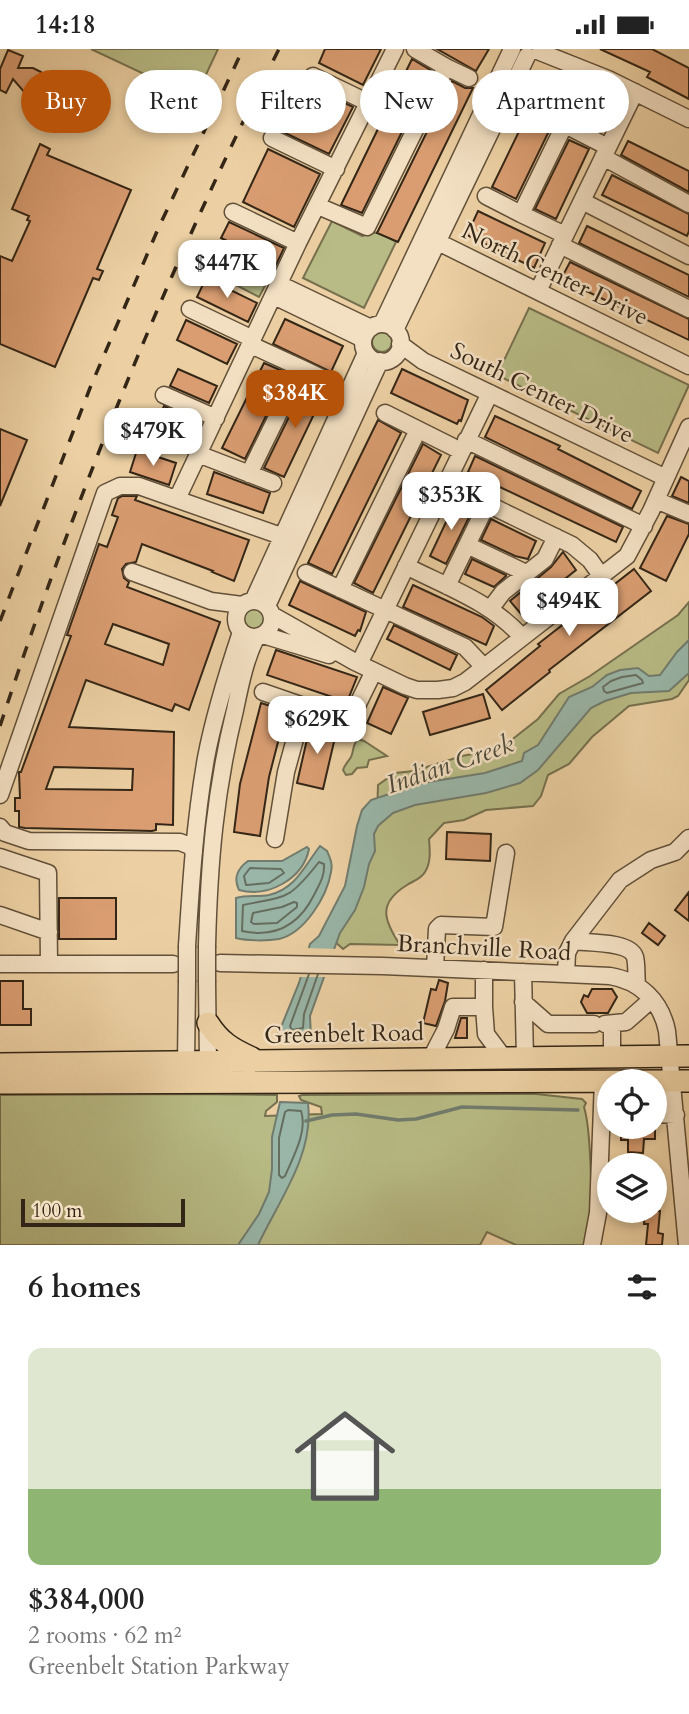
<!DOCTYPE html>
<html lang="en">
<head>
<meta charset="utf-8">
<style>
	body { margin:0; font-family:Cardo,serif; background:#f2f2f2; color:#222; height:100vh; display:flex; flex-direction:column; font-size:26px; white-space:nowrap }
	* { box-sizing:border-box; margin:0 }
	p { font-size:23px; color:#767676 }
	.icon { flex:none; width:38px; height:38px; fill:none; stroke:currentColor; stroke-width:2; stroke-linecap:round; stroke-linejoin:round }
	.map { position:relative; height:1196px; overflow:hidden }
	.side { display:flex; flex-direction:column; background:#fff; flex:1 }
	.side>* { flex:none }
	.top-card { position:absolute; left:21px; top:21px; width:648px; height:63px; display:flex; gap:14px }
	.controls { position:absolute; left:597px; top:1020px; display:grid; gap:14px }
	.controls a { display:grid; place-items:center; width:70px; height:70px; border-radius:50%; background:#fff; box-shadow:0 4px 10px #0003; font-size:35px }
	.scale { position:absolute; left:21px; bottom:18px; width:164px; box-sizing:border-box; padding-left:7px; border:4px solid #342616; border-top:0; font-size:19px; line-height:24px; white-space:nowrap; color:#342616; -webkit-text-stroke:5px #f3e0c3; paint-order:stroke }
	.price { position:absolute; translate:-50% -60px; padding:0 16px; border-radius:14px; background:#fff; color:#222; font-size:23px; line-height:46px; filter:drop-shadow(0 2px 4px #0008) }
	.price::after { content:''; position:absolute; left:50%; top:42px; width:21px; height:16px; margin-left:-10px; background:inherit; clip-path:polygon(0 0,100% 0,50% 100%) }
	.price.on { background:#b45309; color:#fff }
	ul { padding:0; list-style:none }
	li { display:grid; align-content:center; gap:14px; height:371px; padding:0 28px }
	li+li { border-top:2px solid #e0e0e0 }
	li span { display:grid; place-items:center; height:217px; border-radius:14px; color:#555 }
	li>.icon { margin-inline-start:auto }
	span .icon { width:126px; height:126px; fill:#fffc; stroke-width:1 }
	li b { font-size:30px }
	h2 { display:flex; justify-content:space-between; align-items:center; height:84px; padding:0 28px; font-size:30px }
	.chip { padding:0 24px; border-radius:32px; background:#fff; box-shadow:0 4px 10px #0003; font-size:24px; line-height:63px }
	.chip.on { background:#b45309; color:#fff }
	.status { display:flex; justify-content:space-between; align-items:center; height:49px; padding:0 35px; background:#fff; direction:ltr }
	.status svg { height:19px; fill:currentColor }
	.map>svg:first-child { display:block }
	.green { fill:#b8bb85; stroke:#76704e; stroke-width:2 }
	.water { fill:#99b6a8; stroke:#717c6e; stroke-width:2 }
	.pier { fill:#ecd0a3 }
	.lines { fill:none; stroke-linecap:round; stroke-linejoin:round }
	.shore { stroke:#666e5f; stroke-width:2 }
	.stream { stroke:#717c6e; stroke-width:3.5 }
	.building { fill:#d99d71; stroke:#342616; stroke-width:2; fill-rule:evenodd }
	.minor-casing { stroke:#625039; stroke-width:19 }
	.major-casing { stroke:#342616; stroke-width:24 }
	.minor { stroke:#f3e0c3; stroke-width:16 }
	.major { stroke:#ecd0a3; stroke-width:21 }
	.rail { stroke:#342616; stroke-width:3.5; stroke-dasharray:12 12; stroke-linecap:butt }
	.minor-bridge-casing { stroke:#625039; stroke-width:19; stroke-linecap:butt }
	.minor-bridge { stroke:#f3e0c3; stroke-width:16 }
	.labels { text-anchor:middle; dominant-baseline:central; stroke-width:5; stroke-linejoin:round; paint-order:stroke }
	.street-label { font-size:24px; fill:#342616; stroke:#f3e0c3 }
	.water-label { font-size:26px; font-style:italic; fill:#4d4a3a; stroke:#f3e0c3 }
</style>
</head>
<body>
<div class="status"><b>14:18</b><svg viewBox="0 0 49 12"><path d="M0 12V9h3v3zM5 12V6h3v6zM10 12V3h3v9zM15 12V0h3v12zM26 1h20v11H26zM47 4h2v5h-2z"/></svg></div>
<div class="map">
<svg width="689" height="1196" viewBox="0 0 689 1196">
	<rect width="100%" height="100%" fill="#ecd0a3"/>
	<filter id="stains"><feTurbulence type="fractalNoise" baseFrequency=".00286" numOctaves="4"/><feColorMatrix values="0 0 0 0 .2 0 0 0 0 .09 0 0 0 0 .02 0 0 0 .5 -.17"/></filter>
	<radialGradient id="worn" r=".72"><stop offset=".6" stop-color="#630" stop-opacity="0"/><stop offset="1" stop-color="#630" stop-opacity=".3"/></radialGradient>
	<path class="green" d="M91 0H218L195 49Z
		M332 172 362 187 378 183 396 193 364 259 303 229Z
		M224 198 272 224 259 248 211 223Z
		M529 259 689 336 658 404 497 326Z
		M372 293a10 10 0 1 1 20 0a10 10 0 1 1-20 0Z
		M689 553V631L678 647 672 650 629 657 592 688 569 715 548 726 541 747 533 757 486 761 464 771 444 774 429 790C430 801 431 814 425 823 421 830 413 832 407 836 378 854 383 870 400 896L350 895 343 900 330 888 377 770 378 736 395 724 414 722 462 707 500 700 538 670 559 645 590 627 678 566Z
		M244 570a10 10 0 1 1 20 0a10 10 0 1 1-20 0Z
		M358 690 364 692 387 707 369 711 367 718 357 719 352 725 346 726 343 721C345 715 348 713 351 708 354 702 352 696 358 690Z
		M194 1045 277 1046V1053L266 1062 265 1067 322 1065 321 1058 301 1051 299 1047 302 1046 536 1045 582 1050 586 1054 584 1058C590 1077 594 1153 588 1174 587 1182 585 1188 585 1196H516L487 1183 480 1196H0V1046Z"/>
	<path class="water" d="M689 591V624L669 642 631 644 605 652 591 659 538 721 520 734 486 744 415 756 393 764 378 777 374 785 375 802 369 815 364 838 355 861 340 884 310 967 311 988H277L299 934 310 895 319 887 345 837 357 777 362 761 371 751 422 734 485 724 522 712 524 704 538 696 569 648 592 638 607 626 620 621 638 619 649 627 660 626 677 603Z
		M320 797 327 802C330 809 333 815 331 823 327 847 305 884 279 890 267 892 248 892 236 889V849C246 846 258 848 269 846 296 840 305 816 320 797Z
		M307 798 309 800C303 830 268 849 239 841 233 829 238 819 248 812H282Z
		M280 1053 308 1054C314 1106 279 1151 258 1196H238L259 1165 269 1143 272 1120V1088Z"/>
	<path class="pier" d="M306 899 338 900 328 928H297Z"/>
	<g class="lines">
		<path class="shore" d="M622 628 636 626 642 631 643 634 607 644 604 642 603 638 611 632Z
			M319 813 324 815C325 827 319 836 314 846 299 876 275 889 242 882L243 856C288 847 289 851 319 813Z
			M250 819 281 820 284 824 269 834 246 836 244 827Z
			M294 853 297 854V858L277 874 254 875 251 873 253 864 282 858Z
			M309 925 290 977 292 981 303 979 304 965 318 925
			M288 1061 301 1062C308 1082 293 1108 285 1127L282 1129 279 1126V1089L285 1063Z"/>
		<path class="stream" d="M306 1072 332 1066 356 1065 398 1071 416 1070 462 1058 578 1061"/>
	</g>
	<path class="building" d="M325 0H381L363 36 319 14Z
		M437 0H489L476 22Z
		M600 0H652L689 19V50L647 28 650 23Z
		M8 1 23 7 18 19H33L41 23 43 36 37 43 25 44 13 30 6 44 0 41V20Z
		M412 10 432 22 362 164 341 156Z
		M546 24 612 56 600 80 534 48Z
		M452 32 465 39H473L398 193 377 184Z
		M307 35 353 58 329 105 283 83Z
		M526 68 550 80 516 150 492 138Z
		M569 91 589 100 556 170 535 160Z
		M628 92 689 122V143L621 106Z
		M40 95 50 100 47 106 131 141 97 220 103 222 99 231 93 229 55 318 0 295V207L12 212 30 172 27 171 29 167 12 160Z
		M268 100 320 125 294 178 243 153Z
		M612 126 689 165V182L687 187 602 146Z
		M478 162 545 194 534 219 467 186Z
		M229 173 284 199 276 216 221 189Z
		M587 177 689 226V248L579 194Z
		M570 213 689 270V291L561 230Z
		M206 229 257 254 248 273 197 248Z
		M285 270 343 297 331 323 273 295Z
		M186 271 237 295 227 315 177 291Z
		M264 314 287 324 245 410 222 399Z
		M178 320 217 337 209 354 170 337Z
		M402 320 468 351 461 372 459 371 457 375 391 344Z
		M306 333 320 340H326L284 428 264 419Z
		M164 357 198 374 189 395 154 378Z
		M495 367 560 397 558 400 641 442 632 460 485 388Z
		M378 371 401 384 332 525 308 514Z
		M0 380 27 391 0 457Z
		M423 395 441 406 373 544 354 534Z
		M137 401 176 414 169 436 130 423Z
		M475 407 623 478 616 493 468 423Z
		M214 423 270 444 263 464 207 445Z
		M681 428 689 432V454L672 447Z
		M122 447H137L135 451 249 491 234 532 212 523 213 522 142 495 136 513 126 515 122 520 124 529 129 533 127 538 220 573 189 661 175 655 172 662 86 631 69 678 174 683 173 776 156 775V781L152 782 25 779 19 778V762H15V749H20L19 723H21L71 587 67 586 99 495 107 498 118 468 112 466 118 449ZM113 575 169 595 163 616 105 595ZM54 718 133 720 132 741 46 740Z
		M456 452 473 460 446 515 430 507Z
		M667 467 689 475V485L666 532 640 519Z
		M491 470 536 492 528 510 515 507 481 491Z
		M563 503 576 521 521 565 510 552 551 518Z
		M472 510 506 526V527L494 538 465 525Z
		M634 520 651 542 549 621 550 623 502 661 486 641 540 597 538 595Z
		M300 532 366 563 360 582 358 581 355 587 289 556Z
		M413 536 482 568 494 577 486 596 403 558Z
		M394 576 457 606 450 621 387 590Z
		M276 601 357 628 347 653 267 626Z
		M383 638 408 649 391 685 367 674Z
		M483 645 490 669 430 686 423 663Z
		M261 654 286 662 269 728 260 787 234 783 240 735Z
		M311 673 337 680 323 740 297 734Z
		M447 783 491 785 490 812 446 810Z
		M689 843V872L675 861Z
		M59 849H116V890H59Z
		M649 874 665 887 658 896 642 884Z
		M439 931 448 934 445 952 436 977 423 974 431 940 436 941Z
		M0 932H23V960H31V976H0Z
		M592 940H612L617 948 608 964H587L581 953 584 946 588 948Z
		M461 969H467V989H455Z
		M621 1079 655 1081V1090H644L643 1104 628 1103V1091H621Z
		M645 1162H660L658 1184 663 1185 662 1196H646L648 1175H644Z"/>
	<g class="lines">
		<g class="minor-casing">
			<path id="minor" d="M415 0 446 18
				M540 3 608 30 689 70
				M313 27 369 54
				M530 58 608 98
				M564 77 521 165 565 186
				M272 89 336 120
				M603 108 689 155
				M486 147 521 165
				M582 152 689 207
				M318 157 367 178 446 18 469 29
				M233 163 298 194
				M438 193 689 317
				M560 196 689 260
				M279 235 371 279
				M538 242 635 43
				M274 247 363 290
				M190 260 253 290
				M382 275 512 0
				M363 294a19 19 0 1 1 38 0a19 19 0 1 1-38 0Z
				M395 281 527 7
				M400 295 423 312 666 429
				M251 296 301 319
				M164 346 216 369
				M385 364 461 402
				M466 391 644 477
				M198 405 273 434
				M249 425 301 319 324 330
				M446 435 572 496 590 511 602 528
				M177 450 298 194 395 0
				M656 451 689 465
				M467 496 526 524
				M406 517C447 538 491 553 522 588
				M132 523 211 552 242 556
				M306 524 465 598 484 618
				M447 537 487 455
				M340 540 418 381
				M236 570a18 18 0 1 1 36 0a18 18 0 1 1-36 0Z
				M253 552 366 304
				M267 557 380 312
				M491 559 503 543 545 510 556 488
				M272 566 355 613 405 637 417 641H438L453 639 465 633 627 507 651 462 689 378
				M263 586 329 606
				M359 615 490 344
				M263 643 344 671 352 667 374 622
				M0 746 105 444 120 437H139L281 487
				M0 778 5 784 29 792 180 793 190 797 194 803
				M275 790 286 723 304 657
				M0 808 48 824 49 915
				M0 866 49 883
				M573 892 620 831 651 811 675 803 689 789
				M187 897C191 834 195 771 206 709 214 666 227 625 241 583
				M207 897C209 814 215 742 235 661 240 637 245 611 256 589
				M220 914 383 917 610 927C640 932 661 952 667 982L687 1196
				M0 915H173
				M435 919 437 880 441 876 494 878 506 804
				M484 921V958
				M523 923 525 1009
				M566 925 567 904 573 892C587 894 630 892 635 908 637 916 636 927 637 936
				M187 933 186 1014 191 1022
				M523 953 548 975H594
				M605 975 626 973 652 950
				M612 975V1007
				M430 1011 446 980 453 958H484L486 985 504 1009
				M204 1021 208 1013 207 933
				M654 1065 676 1066
				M592 1196 598 1164 603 1031"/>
		</g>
		<g class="major-casing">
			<path id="major" d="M208 974C220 993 232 1000 252 1009
				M0 1015 689 1007
				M0 1034 689 1032"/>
		</g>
		<use href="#minor" class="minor"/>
		<use href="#major" class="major"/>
		<path class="rail" d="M0 572 90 339 158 180 243 0
			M0 677C76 446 169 218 279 0"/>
		<g class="minor-bridge-casing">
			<path id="minor-bridge" d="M187 897V933
				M207 897V933"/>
		</g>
		<use href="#minor-bridge" class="minor-bridge"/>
	</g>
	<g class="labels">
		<g class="street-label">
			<text transform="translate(555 225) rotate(26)">North Center Drive</text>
			<text transform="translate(542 344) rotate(26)">South Center Drive</text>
			<text transform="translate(484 899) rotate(3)">Branchville Road</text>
			<text transform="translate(344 985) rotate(-1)">Greenbelt Road</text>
		</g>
		<g class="water-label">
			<text transform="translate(450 715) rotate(-19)">Indian Creek</text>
		</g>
	</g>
	<rect width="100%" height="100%" filter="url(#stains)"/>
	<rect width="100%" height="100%" fill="url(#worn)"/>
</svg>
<div class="controls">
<a><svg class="icon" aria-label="locate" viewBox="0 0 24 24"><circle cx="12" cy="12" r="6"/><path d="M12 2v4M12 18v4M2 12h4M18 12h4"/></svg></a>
<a><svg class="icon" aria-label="layers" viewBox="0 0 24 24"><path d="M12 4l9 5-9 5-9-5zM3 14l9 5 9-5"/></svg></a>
</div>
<div class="scale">100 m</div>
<b class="price" style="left:227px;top:251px">$447K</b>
<b class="price on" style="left:295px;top:381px">$384K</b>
<b class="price" style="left:153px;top:419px">$479K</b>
<b class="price" style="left:451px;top:483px">$353K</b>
<b class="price" style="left:569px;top:589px">$494K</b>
<b class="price" style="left:317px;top:707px">$629K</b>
<div class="top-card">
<a class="chip on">Buy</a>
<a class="chip">Rent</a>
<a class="chip">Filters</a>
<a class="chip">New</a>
<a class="chip">Apartment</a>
</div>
</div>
<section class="side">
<h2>6 homes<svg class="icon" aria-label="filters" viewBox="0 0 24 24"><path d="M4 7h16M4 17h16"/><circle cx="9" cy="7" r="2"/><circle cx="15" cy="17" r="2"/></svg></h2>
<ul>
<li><span style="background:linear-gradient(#dfe7d0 65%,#8fb573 0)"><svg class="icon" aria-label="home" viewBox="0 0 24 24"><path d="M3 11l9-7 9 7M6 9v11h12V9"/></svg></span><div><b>$384,000</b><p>2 rooms · 62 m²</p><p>Greenbelt Station Parkway</p></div></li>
</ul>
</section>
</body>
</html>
